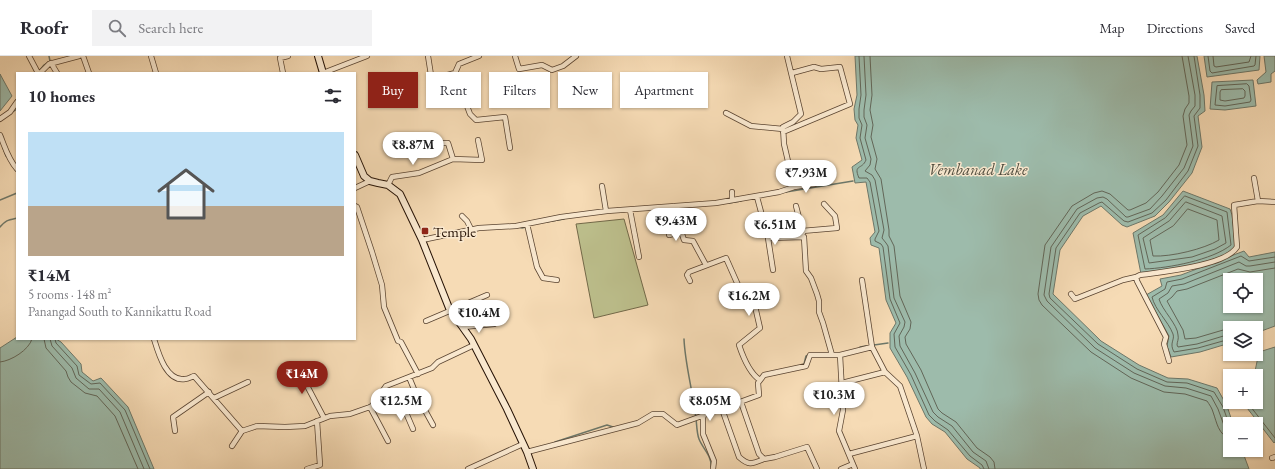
<!DOCTYPE html>
<html lang="en">
<head>
<meta charset="utf-8">
<style>
	body { margin:0; font-family:"EB Garamond",serif; background:#f2f2f3; color:#2b2b33; height:100vh; display:flex; flex-direction:column; font-size:15px; white-space:nowrap }
	* { box-sizing:border-box; margin:0 }
	p { font-size:13px; color:#7c7c81 }
	.icon { flex:none; width:22px; height:22px; fill:none; stroke:currentColor; stroke-width:2; stroke-linecap:round; stroke-linejoin:round }
	.map { position:relative; flex:1; overflow:hidden }
	.panel { position:absolute; left:16px; top:16px; width:340px; height:268px; display:flex; flex-direction:column; background:#fff; border-radius:0px; box-shadow:0 1px 3px #0004 }
	.panel>* { flex:none }
	.top-card { position:absolute; left:368px; top:16px; width:380px; height:36px; display:flex; gap:8px }
	.controls { position:absolute; left:1223px; top:217px; display:grid; gap:8px }
	.controls a { display:grid; place-items:center; width:40px; height:40px; border-radius:0px; background:#fff; box-shadow:0 1px 3px #0004; font-size:20px }
	.price { position:absolute; translate:-50% -34px; padding:0 9px; border-radius:14px; background:#fff; color:#222; font-size:13px; line-height:26px; filter:drop-shadow(0 1px 2px #0008) }
	.price::after { content:''; position:absolute; left:50%; top:24px; width:12px; height:9px; margin-left:-6px; background:inherit; clip-path:polygon(0 0,100% 0,50% 100%) }
	.price.current { background:#8f2418; color:#fff }
	ul { padding:0; list-style:none }
	li { display:grid; align-content:center; gap:8px; height:212px; padding:0 12px }
	li span { display:grid; place-items:center; height:124px; border-radius:0px; color:#555 }
	li>.icon { margin-inline-start:auto }
	span .icon { width:72px; height:72px; fill:#fffc; stroke-width:1 }
	li b { font-size:17px }
	h2 { display:flex; justify-content:space-between; align-items:center; height:48px; padding:0 12px; font-size:17px }
	.tag { padding:0 14px; border-radius:0px; background:#fff; box-shadow:0 1px 3px #0004; font-size:14px; line-height:36px }
	.tag.current { background:#8f2418; color:#fff }
	header { display:flex; align-items:center; gap:24px; box-sizing:border-box; height:56px; padding:0 20px; background:#fff; border-bottom:1px solid #e1e1e2 }
	header strong { font-size:19px }
	nav { display:flex; gap:22px; margin-inline-start:auto; font-size:14px }
	.search { width:280px; height:36px; background:#f2f2f3; display:flex; align-items:center; gap:10px; box-sizing:border-box; padding:0 14px; border-radius:0px; color:#7c7c81; font-size:15px }
	.map>svg:first-child { display:block }
	.green { fill:#bdc08d; stroke:#726949 }
	.water { fill:#9dbbab; stroke:#6d7769; fill-rule:evenodd }
	.lines { fill:none; stroke-linecap:round; stroke-linejoin:round }
	.shore { stroke:#626658; stroke-width:1 }
	.stream { stroke:#6d7769; stroke-width:1.5 }
	.street-casing { stroke:#5a4431; stroke-width:6 }
	.secondary-casing { stroke:#261205; stroke-width:8 }
	.street { stroke:#f9e8cf; stroke-width:4.5 }
	.secondary { stroke:#f9e8cf; stroke-width:6 }
	.poi-dot { fill:#8f2418; stroke:#f9e8cf; stroke-width:1.5 }
	.labels { text-anchor:middle; dominant-baseline:central; stroke-width:3; stroke-linejoin:round; paint-order:stroke }
	.poi-label { font-size:15px; fill:#261205; stroke:#f9e8cf; text-anchor:start }
	.water-label { font-size:16px; font-style:italic; fill:#504d3f; stroke:#f9e8cf }
</style>
</head>
<body>
<header>
<strong>Roofr</strong>
<div class="search"><svg class="icon" aria-label="search" viewBox="0 0 24 24"><circle cx="10" cy="10" r="6"/><path d="M15 15l6 6"/></svg>Search here</div>
<nav><a>Map</a><a>Directions</a><a>Saved</a></nav>
</header>
<div class="map">
<svg width="1275" height="413" viewBox="0 0 1275 413">
	<rect width="100%" height="100%" fill="#f6dbb5"/>
	<filter id="stains"><feTurbulence type="fractalNoise" baseFrequency=".005" numOctaves="4"/><feColorMatrix values="0 0 0 0 .2 0 0 0 0 .09 0 0 0 0 .02 0 0 0 .5 -.17"/></filter>
	<radialGradient id="worn" r=".72"><stop offset=".6" stop-color="#630" stop-opacity="0"/><stop offset="1" stop-color="#630" stop-opacity=".3"/></radialGradient>
	<path class="green" d="M624 163 648 249 594 262 576 168Z"/>
	<path class="water" d="M855 0H1197L1204 39 1205 55 1198 60 1202 91 1192 117 1169 146 1155 160 1127 171 1122 169 1101 150 1083 160 1060 194 1053 238 1101 285 1139 309 1168 322 1188 323 1217 332 1227 350 1233 368H1230V394H1242L1249 413H980V412L967 403 945 376 932 368 926 361 907 321 890 292V277L896 267 886 244 879 192 871 189 870 182 875 176 866 126 855 127 852 111 862 104 856 82 858 69 855 64 854 53 857 39Z
		M1204 0H1260L1259 14 1207 21Z
		M1264 0H1275V15L1271 18V26L1258 28 1257 24 1266 16Z
		M0 18 12 40 0 55Z
		M1253 24 1256 50 1225 54 1210 53 1212 26Z
		M1183 135 1230 153 1232 159 1236 191C1214 211 1169 214 1141 218L1133 177 1163 159Z
		M1244 195 1249 201 1275 196V270L1256 277V272H1230V287L1200 296 1171 301 1167 290 1169 280 1146 239 1162 230 1160 223 1181 219ZM1230 224H1256V250H1230Z
		M17 281V283H56L61 286 81 308 82 316 93 325 101 322 128 351 154 413H0V292Z
		M1275 291V386L1274 387 1244 348 1240 346H1256V320H1254L1259 296Z"/>
	<g class="lines">
		<path class="shore" d="M859 0 861 39 859 53V62L862 69 860 82 866 104C862 114 853 108 859 122H867L870 126 879 175 875 183V185L881 188 883 191 890 243 900 267 894 278 895 291 911 319 929 359 935 365 948 374 970 400 982 409 984 413
			M864 0 866 39 864 54V61L867 69 865 82 871 103 870 109 865 115 872 119 875 124 884 174 882 182 886 187 888 190 894 242 905 266 904 271 899 280 900 290 915 317 933 356 938 361 952 370 973 396 986 405 989 413
			M870 0 872 39 870 54 873 69 871 81 877 103 875 113 881 123 889 174V180L894 190 900 240 911 266 910 273 905 281 906 288 921 314 938 353 942 357 956 366 977 392 990 401 994 406 995 413
			M1182 0 1189 40V47L1185 53 1183 60 1187 89 1179 109 1158 136 1146 147 1130 154H1128L1110 138 1102 135 1094 137 1072 150 1045 189 1038 238 1039 244 1042 249 1091 296 1131 322 1164 336 1185 338 1207 345C1209 348 1212 352 1213 356 1217 367 1218 378 1230 383
			M1188 0 1195 39V50L1191 55 1189 59 1193 90 1184 112 1162 140 1150 153 1128 161H1126L1107 143 1103 141 1097 142 1077 153 1051 191 1044 239 1047 245 1095 292 1134 317 1165 330 1186 332 1211 340 1218 353 1225 372 1230 376
			M1194 0 1200 39V52L1194 60 1198 90 1188 115 1166 144 1152 157 1128 166 1124 165 1102 146 1099 147 1080 157 1056 192 1049 238 1050 242 1098 288 1137 313 1167 326 1187 327 1214 336 1223 351 1230 371
			M1208 0 1210 15 1212 17 1254 10 1255 9 1256 0
			M1213 0 1214 10 1216 11 1249 6 1251 0
			M1247 28 1249 30 1251 44 1250 46 1225 50 1215 49 1217 30Z
			M1243 33 1245 35V40L1244 42 1225 45 1220 44V36L1221 34Z
			M1185 140 1227 156 1231 189C1212 204 1169 212 1145 213L1138 179 1165 162Z
			M1186 146 1222 160 1226 187 1215 193 1192 201 1149 207 1143 182 1169 165Z
			M1188 153 1217 164 1219 184C1204 193 1171 201 1153 200L1150 184 1173 170Z
			M1230 272 1196 282 1185 283 1183 274 1167 245 1172 241 1177 235 1187 233 1238 213 1250 216 1275 212
			M1230 278 1197 288 1178 291 1177 289C1177 286 1179 283 1178 279 1178 269 1162 254 1159 243L1168 237 1172 230 1184 228 1239 206 1246 210H1250L1275 206
			M44 283 46 292 66 315 68 321 71 326 85 337 97 340 115 360 138 413
			M50 283 52 290 72 312 76 322 89 333H99L120 356 144 413
			M55 283 56 287 77 310 79 319 91 328 100 327 125 354 150 413
			M1230 283 1198 292 1174 296C1169 287 1175 284 1173 278 1168 265 1155 254 1152 241L1165 233 1167 226 1182 223 1241 200 1249 205 1275 201
			M0 306C11 305 29 294 32 283
			M1247 346 1275 382"/>
		<path class="stream" d="M40 14 44 9 50 5 49 0
			M11 57 17 53
			M3 92 6 100
			M786 136 853 125
			M0 144 17 137
			M729 147 741 145
			M546 166 564 163
			M0 171C6 164 8 164 17 162
			M519 171 522 172 526 171
			M684 283C685 307 692 332 695 356 697 364 696 375 699 383 703 393 712 400 711 411
			M874 289 888 287
			M860 291 866 290
			M804 308 806 300 809 298
			M555 386 607 369 613 371"/>
		<g class="street-casing">
			<path id="street" d="M29 0 38 17
				M83 0 89 17
				M151 0 156 17
				M428 0 431 19 437 22 455 17 459 8 479 0
				M515 0 519 13 542 9 552 14 563 10 576 0
				M51 7 57 17
				M40 17 49 8 79 0
				M283 17 280 2 288 0
				M323 17 367 0
				M446 19 450 33 461 34 470 58 476 64 505 61 510 92
				M726 57 751 70 783 73
				M0 63 10 56 17 46
				M783 76 850 48 840 11 821 13 814 11 792 17
				M0 79C5 91 8 103 17 113
				M438 87H448L453 103 482 104 478 84
				M1254 122 1258 145
				M388 129 392 121 419 117 453 103
				M602 130 606 155
				M794 131 815 128
				M355 132 370 125
				M732 136V144
				M757 141 768 182 804 181 806 215 811 222 817 238 819 245V256L823 267 832 299
				M355 150 357 151 372 196 382 229 384 251 398 285 401 286 418 318
				M673 150 677 177 681 175 684 184 693 185 706 209
				M796 150 803 177
				M630 154 639 201
				M462 160 467 165 471 173
				M527 168 537 211 543 222 557 224
				M802 175 837 172 835 160 824 148
				M669 179 677 177
				M768 182 773 214
				M422 184 479 172 516 170 561 161 607 155 716 147 779 136 794 131 784 88 783 71 793 66 801 58 787 0
				M690 225 687 219 689 216 726 202 742 238 752 237 760 272 739 289C743 301 749 317 760 324
				M1071 238 1075 243 1123 224 1136 221
				M426 265 487 239
				M463 271 494 268
				M154 283C158 296 166 326 185 323 188 323 191 321 194 320L242 375
				M840 299 843 354 839 375 855 413
				M1169 305 1164 288 1166 281 1137 225 1136 221 1140 219C1160 216 1226 210 1237 191L1234 149 1258 145 1275 146
				M283 313 303 322 324 362
				M885 316 900 330 917 380 924 413
				M409 321 416 338 433 369
				M842 327 885 316 872 291 862 224
				M380 339 404 352 413 373
				M214 342 248 326
				M741 346 759 398 764 403 775 401 807 391 817 413
				M370 351 388 385
				M722 353 739 401C749 410 752 408 764 403
				M703 360V378L714 405 713 413
				M175 375 173 361 209 336
				M232 390 242 375 257 370 285 371 305 370 330 360 350 358 370 351 372 350 386 330 432 312 438 306 474 289
				M527 396 638 367 653 358H663L677 369 759 339 758 327 764 319 806 310 810 299H840L872 291
				M849 398 917 380
				M1272 402 1275 401
				M307 413 320 409 317 365
				M468 413 523 388
				M841 413 853 408"/>
		</g>
		<g class="secondary-casing">
			<path id="secondary" d="M318 0 323 17
				M355 99 364 120 370 125 378 127 388 129 400 138 422 184 449 252 471 283 507 353 527 396 533 413"/>
		</g>
		<use href="#street" class="street"/>
		<use href="#secondary" class="secondary"/>
	</g>
	<rect class="poi-dot" x="421" y="171" width="8" height="8" rx="2"/>
	<g class="labels">
		<g class="poi-label">
			<text x="433" y="175">Temple</text>
		</g>
		<g class="water-label">
			<text x="978" y="113">Vembanad Lake</text>
		</g>
	</g>
	<rect width="100%" height="100%" filter="url(#stains)"/>
	<rect width="100%" height="100%" fill="url(#worn)"/>
</svg>
<div class="controls">
<a><svg class="icon" aria-label="locate" viewBox="0 0 24 24"><circle cx="12" cy="12" r="6"/><path d="M12 2v4M12 18v4M2 12h4M18 12h4"/></svg></a>
<a><svg class="icon" aria-label="layers" viewBox="0 0 24 24"><path d="M12 4l9 5-9 5-9-5zM3 14l9 5 9-5"/></svg></a>
<a>+</a>
<a>−</a>
</div>
<b class="price" style="left:413px;top:110px">₹8.87M</b>
<b class="price" style="left:806px;top:138px">₹7.93M</b>
<b class="price" style="left:676px;top:186px">₹9.43M</b>
<b class="price" style="left:775px;top:190px">₹6.51M</b>
<b class="price" style="left:749px;top:261px">₹16.2M</b>
<b class="price" style="left:479px;top:278px">₹10.4M</b>
<b class="price current" style="left:302px;top:339px">₹14M</b>
<b class="price" style="left:834px;top:360px">₹10.3M</b>
<b class="price" style="left:401px;top:366px">₹12.5M</b>
<b class="price" style="left:710px;top:366px">₹8.05M</b>
<div class="top-card">
<a class="tag current">Buy</a>
<a class="tag">Rent</a>
<a class="tag">Filters</a>
<a class="tag">New</a>
<a class="tag">Apartment</a>
</div>
<section class="panel">
<h2>10 homes<svg class="icon" aria-label="filters" viewBox="0 0 24 24"><path d="M4 7h16M4 17h16"/><circle cx="9" cy="7" r="2"/><circle cx="15" cy="17" r="2"/></svg></h2>
<ul>
<li><span style="background:linear-gradient(#bfe0f5 60%,#b9a48a 0)"><svg class="icon" aria-label="home" viewBox="0 0 24 24"><path d="M3 11l9-7 9 7M6 9v11h12V9"/></svg></span><div><b>₹14M</b><p>5 rooms · 148 m²</p><p>Panangad South to Kannikattu Road</p></div></li>
</ul>
</section>
</div>
</body>
</html>
